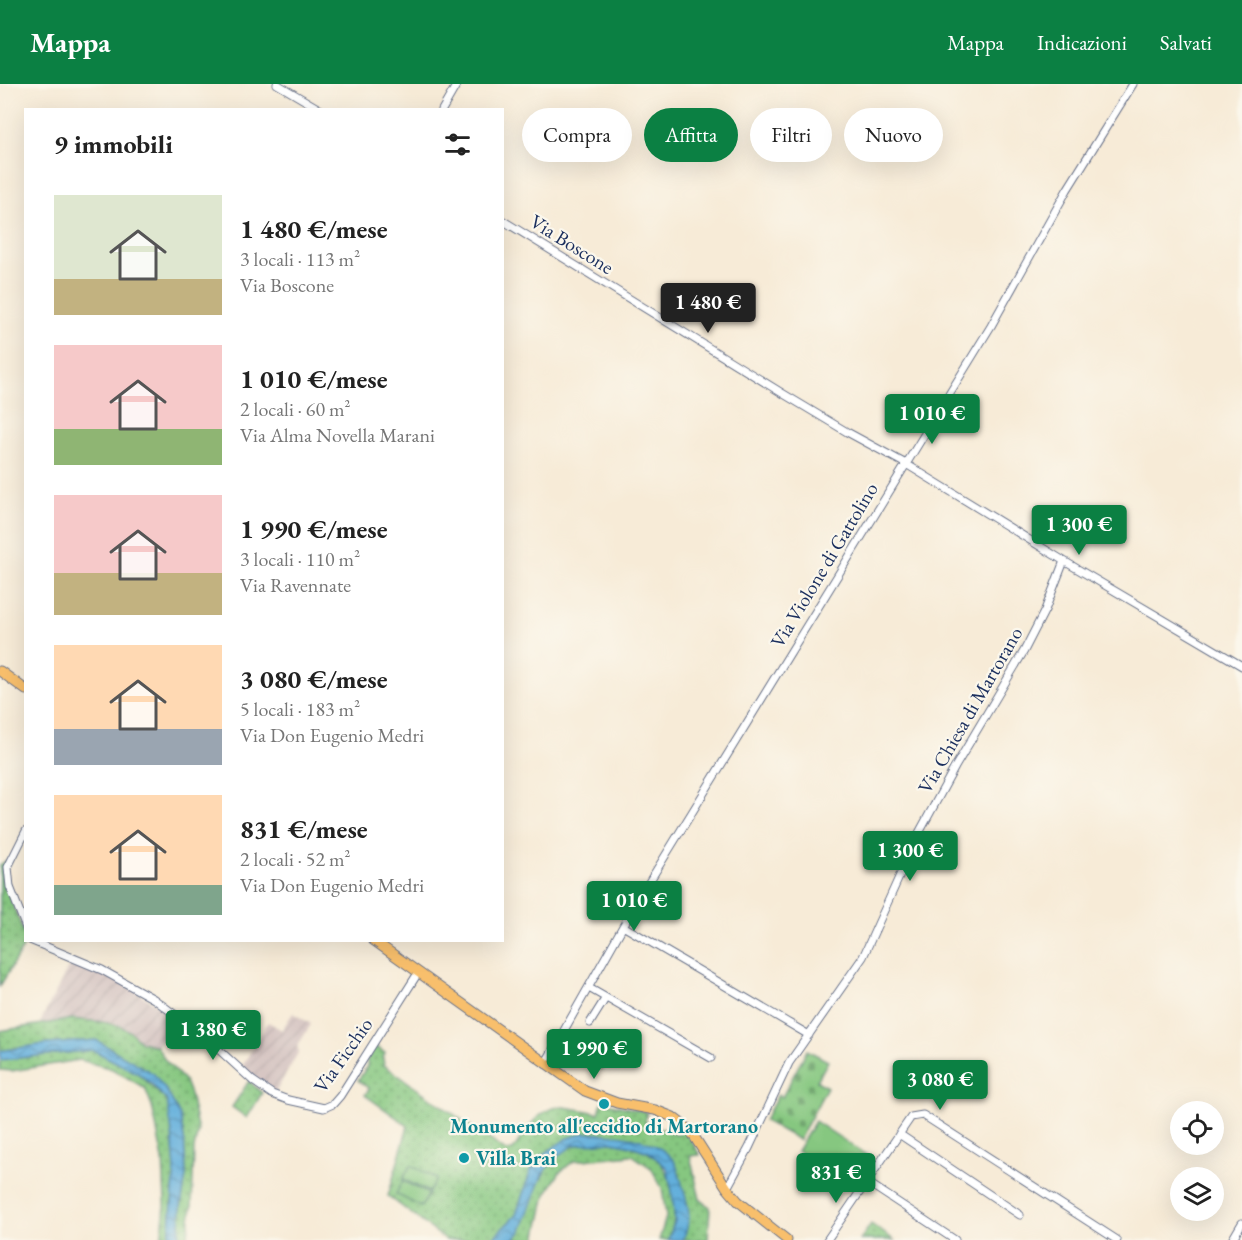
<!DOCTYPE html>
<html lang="it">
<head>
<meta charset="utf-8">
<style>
	body { margin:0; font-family:"EB Garamond",serif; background:#f2f2f2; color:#222; height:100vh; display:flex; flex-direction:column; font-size:22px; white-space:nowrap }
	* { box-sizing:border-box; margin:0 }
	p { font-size:20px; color:#767676 }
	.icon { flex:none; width:33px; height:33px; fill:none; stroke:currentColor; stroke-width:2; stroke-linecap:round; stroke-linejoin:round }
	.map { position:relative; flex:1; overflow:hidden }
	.drawer { position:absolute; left:24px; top:24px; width:480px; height:834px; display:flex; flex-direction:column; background:#fff; border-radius:0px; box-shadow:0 6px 24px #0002 }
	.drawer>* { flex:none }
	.hud { position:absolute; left:522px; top:24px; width:570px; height:54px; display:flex; gap:12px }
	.buttons { position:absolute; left:1170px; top:1017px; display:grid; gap:12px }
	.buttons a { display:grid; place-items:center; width:54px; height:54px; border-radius:50%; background:#fff; box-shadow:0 6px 24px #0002; font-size:30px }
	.price { position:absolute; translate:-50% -51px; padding:0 14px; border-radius:6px; background:#0b8043; color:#fff; font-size:20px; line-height:39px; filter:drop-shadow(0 2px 3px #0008) }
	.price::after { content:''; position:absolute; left:50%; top:36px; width:18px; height:14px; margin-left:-9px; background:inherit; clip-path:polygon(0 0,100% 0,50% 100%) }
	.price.current { background:#222; color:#fff }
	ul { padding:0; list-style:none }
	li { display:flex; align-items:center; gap:18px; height:150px; padding:0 30px }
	li span { display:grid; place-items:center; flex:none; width:168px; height:120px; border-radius:0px; color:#555 }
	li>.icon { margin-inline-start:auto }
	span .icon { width:72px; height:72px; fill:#fffc; stroke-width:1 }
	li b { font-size:26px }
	h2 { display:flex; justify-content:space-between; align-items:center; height:72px; padding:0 30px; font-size:26px }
	.tag { padding:0 21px; border-radius:27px; background:#fff; box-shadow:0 6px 24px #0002; font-size:21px; line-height:54px }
	.tag.current { background:#0b8043; color:#fff }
	header { display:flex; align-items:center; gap:36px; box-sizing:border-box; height:84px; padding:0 30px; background:#0b8043; color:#fff }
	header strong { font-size:28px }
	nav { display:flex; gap:33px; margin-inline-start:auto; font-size:21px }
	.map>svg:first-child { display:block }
	.industrial { fill:url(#industrial-furrows) }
	.grass { fill:url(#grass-dots); stroke:#507b6f; stroke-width:1.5 }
	.cemetery { fill:url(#cemetery-stones); stroke:#507b6f; stroke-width:1.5 }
	.garden { fill:#86c780; stroke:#507b6f; stroke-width:1.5 }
	.water { fill:url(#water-waves); stroke:#3e6f9c; stroke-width:1.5 }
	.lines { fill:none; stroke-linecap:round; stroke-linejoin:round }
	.minor-casing { stroke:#687188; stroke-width:9 }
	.major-casing { stroke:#687188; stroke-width:11 }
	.minor { stroke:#fff; stroke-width:7 }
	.major { stroke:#f8bf6c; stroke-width:9 }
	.culture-dot { fill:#0f9aa8; stroke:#fbf7ec; stroke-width:2 }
	.labels { text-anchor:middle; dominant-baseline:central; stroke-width:4.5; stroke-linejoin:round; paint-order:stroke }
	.street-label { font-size:20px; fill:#1b2f5e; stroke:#fbf7ec }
	.culture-label { font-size:20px; font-weight:bold; fill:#0d838f; stroke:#fbf7ec }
</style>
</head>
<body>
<header>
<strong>Mappa</strong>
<nav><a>Mappa</a><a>Indicazioni</a><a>Salvati</a></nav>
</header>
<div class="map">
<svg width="1242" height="1156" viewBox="0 0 1242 1156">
	<defs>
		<pattern id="industrial-furrows" width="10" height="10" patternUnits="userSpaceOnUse" patternTransform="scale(1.5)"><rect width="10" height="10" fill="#d1bfbd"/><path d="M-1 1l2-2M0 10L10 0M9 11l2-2" fill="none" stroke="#b3a4a5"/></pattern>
		<pattern id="grass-dots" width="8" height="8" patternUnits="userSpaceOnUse" patternTransform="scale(1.5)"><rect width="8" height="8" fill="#86c780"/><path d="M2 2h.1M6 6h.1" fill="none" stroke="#6da26c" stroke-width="1.8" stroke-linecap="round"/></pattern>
		<pattern id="cemetery-stones" width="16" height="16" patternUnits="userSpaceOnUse" patternTransform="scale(1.5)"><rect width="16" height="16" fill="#86c780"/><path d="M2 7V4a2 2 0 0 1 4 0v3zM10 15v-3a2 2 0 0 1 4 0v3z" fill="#6da26c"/></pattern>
		<pattern id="water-waves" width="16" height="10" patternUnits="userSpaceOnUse" patternTransform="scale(1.5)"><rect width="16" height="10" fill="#62afdb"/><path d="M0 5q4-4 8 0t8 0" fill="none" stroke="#508fb5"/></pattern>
	</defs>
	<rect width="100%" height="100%" fill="#fbf7ec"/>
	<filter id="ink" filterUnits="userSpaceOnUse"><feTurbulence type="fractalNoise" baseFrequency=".0167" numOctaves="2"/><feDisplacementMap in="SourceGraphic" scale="12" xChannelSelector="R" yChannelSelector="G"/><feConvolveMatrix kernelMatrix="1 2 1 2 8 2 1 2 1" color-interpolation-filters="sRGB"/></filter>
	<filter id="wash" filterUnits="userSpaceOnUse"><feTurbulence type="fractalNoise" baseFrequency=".008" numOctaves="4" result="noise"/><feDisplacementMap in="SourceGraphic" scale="24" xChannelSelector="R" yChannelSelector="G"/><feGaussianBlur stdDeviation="1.35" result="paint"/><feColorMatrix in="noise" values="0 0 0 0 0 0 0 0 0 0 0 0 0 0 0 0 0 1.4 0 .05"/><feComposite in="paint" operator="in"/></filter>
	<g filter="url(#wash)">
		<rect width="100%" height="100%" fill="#f7ebd7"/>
		<path class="industrial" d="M72 876 101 886 180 935 157 962 141 958 131 948 72 935 40 939Z
			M293 929 311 940 297 963 299 967 275 1009 241 984 268 938 282 946Z"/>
		<path class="grass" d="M7 776 3 784V795L25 852 26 856 27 857 0 902V781Z
			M72 935 104 938 120 942 131 948 141 958 157 962 165 976 185 997 190 1010 198 1047 194 1065 192 1123 187 1156H179L181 1122 186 1091 184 1054 180 1032 168 1009 132 978 96 956 38 961 0 967V947Z
			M375 962 385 969 383 974 384 981 506 1067 513 1066C524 1050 536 1027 557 1023 562 1021 590 1028 599 1029L602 1018 647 1028 645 1038 677 1051 684 1046 700 1071 690 1072 700 1115 710 1123 708 1156H683L684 1152 664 1067 584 1049 531 1086 516 1131 491 1156H446L388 1112 408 1042 365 1011 369 1005 358 996 367 983V974Z
			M93 966 139 990 167 1017 171 1038 175 1085 169 1156H161L165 1121 163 1076 152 1022 145 1004 112 985 80 976 12 987 0 986V976Z
			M249 997 262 1009 247 1034 232 1023Z
			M611 1058C649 1064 669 1073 673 1115 675 1133 675 1138 668 1156H659L666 1133 662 1104 651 1084 632 1071 574 1077 560 1088 546 1110 536 1156H513L520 1148C532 1118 540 1077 573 1062 583 1058 599 1059 611 1058Z
			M871 1140 894 1156H860Z"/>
		<path class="cemetery" d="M807 966 828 977 817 997 827 1003 799 1056 764 1037 778 1011 782 1013Z"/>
		<path class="garden" d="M588 963 608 975 602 986 581 975Z
			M815 1037 872 1075 854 1105 797 1067Z
			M411 1081 437 1095 429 1108 403 1095Z
			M403 1097 429 1110 421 1123 396 1110Z"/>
		<path class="water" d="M96 956 154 990 168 1009 180 1032 184 1054 186 1091 181 1122 179 1156H169L175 1085 172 1048 167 1017 153 1001 139 990 93 966 0 976V967L38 961Z
			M584 1049C612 1050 654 1051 674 1077 679 1085 681 1098 684 1107 690 1128 691 1135 683 1156H668L675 1137 672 1107 667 1084 649 1068 628 1061 611 1058 574 1061 554 1075 542 1091 520 1149 513 1156H491L516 1131 531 1086 544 1070 566 1055Z"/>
	</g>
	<g filter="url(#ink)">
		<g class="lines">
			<g class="minor-casing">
				<path id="minor" d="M277 0 321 26
					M442 26 457 0
					M502 136 782 309 847 348 906 380 1064 477 1242 582
					M26 747 8 783 10 803 26 844
					M623 842 809 951
					M30 856 102 886 154 915 205 953 253 997 272 1010 288 1016 324 1024 333 1020 340 1012 418 889
					M589 904 711 974
					M590 939 605 915
					M545 980 635 821 991 242 1067 106 1133 0
					M899 1050 1020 1131
					M867 1098 955 1156
					M727 1104 749 1064 789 979 863 873 919 749 955 683 1024 567 1045 526 1064 477
					M827 1156 911 1033 923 1031 1117 1156
					M1232 1156 1242 1139"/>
			</g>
			<g class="major-casing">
				<path id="major" d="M0 587 26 606
					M373 856 585 1007 617 1019 655 1026 673 1033 690 1046 727 1104 738 1117 787 1156"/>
			</g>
			<use href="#minor" class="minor"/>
			<use href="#major" class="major"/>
		</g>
	</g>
	<g class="culture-dot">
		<circle cx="604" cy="1020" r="6"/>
		<circle cx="464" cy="1074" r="6"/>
	</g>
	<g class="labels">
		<g class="street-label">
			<text transform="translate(572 160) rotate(32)">Via Boscone</text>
			<text transform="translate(824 481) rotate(-59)">Via Violone di Gattolino</text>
			<text transform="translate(970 626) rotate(-60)">Via Chiesa di Martorano</text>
			<text transform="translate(343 971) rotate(-55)">Via Ficchio</text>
		</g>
		<g class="culture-label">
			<text x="604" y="1042">Monumento all'eccidio di Martorano</text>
			<text x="476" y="1074" text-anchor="start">Villa Brai</text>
		</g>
	</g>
</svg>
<div class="buttons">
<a><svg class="icon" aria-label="locate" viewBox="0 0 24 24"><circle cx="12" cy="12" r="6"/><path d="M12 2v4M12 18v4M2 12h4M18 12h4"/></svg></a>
<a><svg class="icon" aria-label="layers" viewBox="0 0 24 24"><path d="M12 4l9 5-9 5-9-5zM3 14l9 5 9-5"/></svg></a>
</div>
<b class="price current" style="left:708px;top:250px">1 480 €</b>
<b class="price" style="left:932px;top:361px">1 010 €</b>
<b class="price" style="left:1079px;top:472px">1 300 €</b>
<b class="price" style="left:910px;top:798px">1 300 €</b>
<b class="price" style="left:634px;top:848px">1 010 €</b>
<b class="price" style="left:213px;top:977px">1 380 €</b>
<b class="price" style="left:594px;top:996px">1 990 €</b>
<b class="price" style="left:940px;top:1027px">3 080 €</b>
<b class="price" style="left:836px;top:1120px">831 €</b>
<div class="hud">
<a class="tag">Compra</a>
<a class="tag current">Affitta</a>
<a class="tag">Filtri</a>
<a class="tag">Nuovo</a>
</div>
<section class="drawer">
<h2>9 immobili<svg class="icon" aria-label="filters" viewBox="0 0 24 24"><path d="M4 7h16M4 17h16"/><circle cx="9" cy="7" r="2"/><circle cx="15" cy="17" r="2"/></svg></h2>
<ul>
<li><span style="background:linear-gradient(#dfe7d0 70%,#c2b280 0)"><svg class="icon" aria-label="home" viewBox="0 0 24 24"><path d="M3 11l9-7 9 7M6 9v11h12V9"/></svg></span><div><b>1 480 €/mese</b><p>3 locali · 113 m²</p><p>Via Boscone</p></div></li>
<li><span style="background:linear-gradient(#f6c9c9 70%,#8fb573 0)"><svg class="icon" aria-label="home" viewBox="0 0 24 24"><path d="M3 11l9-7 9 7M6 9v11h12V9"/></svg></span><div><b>1 010 €/mese</b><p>2 locali · 60 m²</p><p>Via Alma Novella Marani</p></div></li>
<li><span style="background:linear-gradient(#f6c9c9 65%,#c2b280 0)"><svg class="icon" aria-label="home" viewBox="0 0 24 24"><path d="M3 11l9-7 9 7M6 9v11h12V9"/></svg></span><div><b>1 990 €/mese</b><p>3 locali · 110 m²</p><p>Via Ravennate</p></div></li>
<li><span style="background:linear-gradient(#ffd9b3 70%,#9aa5b1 0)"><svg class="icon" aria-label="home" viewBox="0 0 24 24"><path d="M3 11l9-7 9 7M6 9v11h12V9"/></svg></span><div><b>3 080 €/mese</b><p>5 locali · 183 m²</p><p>Via Don Eugenio Medri</p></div></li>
<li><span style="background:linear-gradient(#ffd9b3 75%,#7fa58c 0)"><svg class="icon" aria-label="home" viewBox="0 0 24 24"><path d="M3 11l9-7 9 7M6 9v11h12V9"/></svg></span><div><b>831 €/mese</b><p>2 locali · 52 m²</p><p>Via Don Eugenio Medri</p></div></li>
</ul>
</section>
</div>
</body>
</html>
